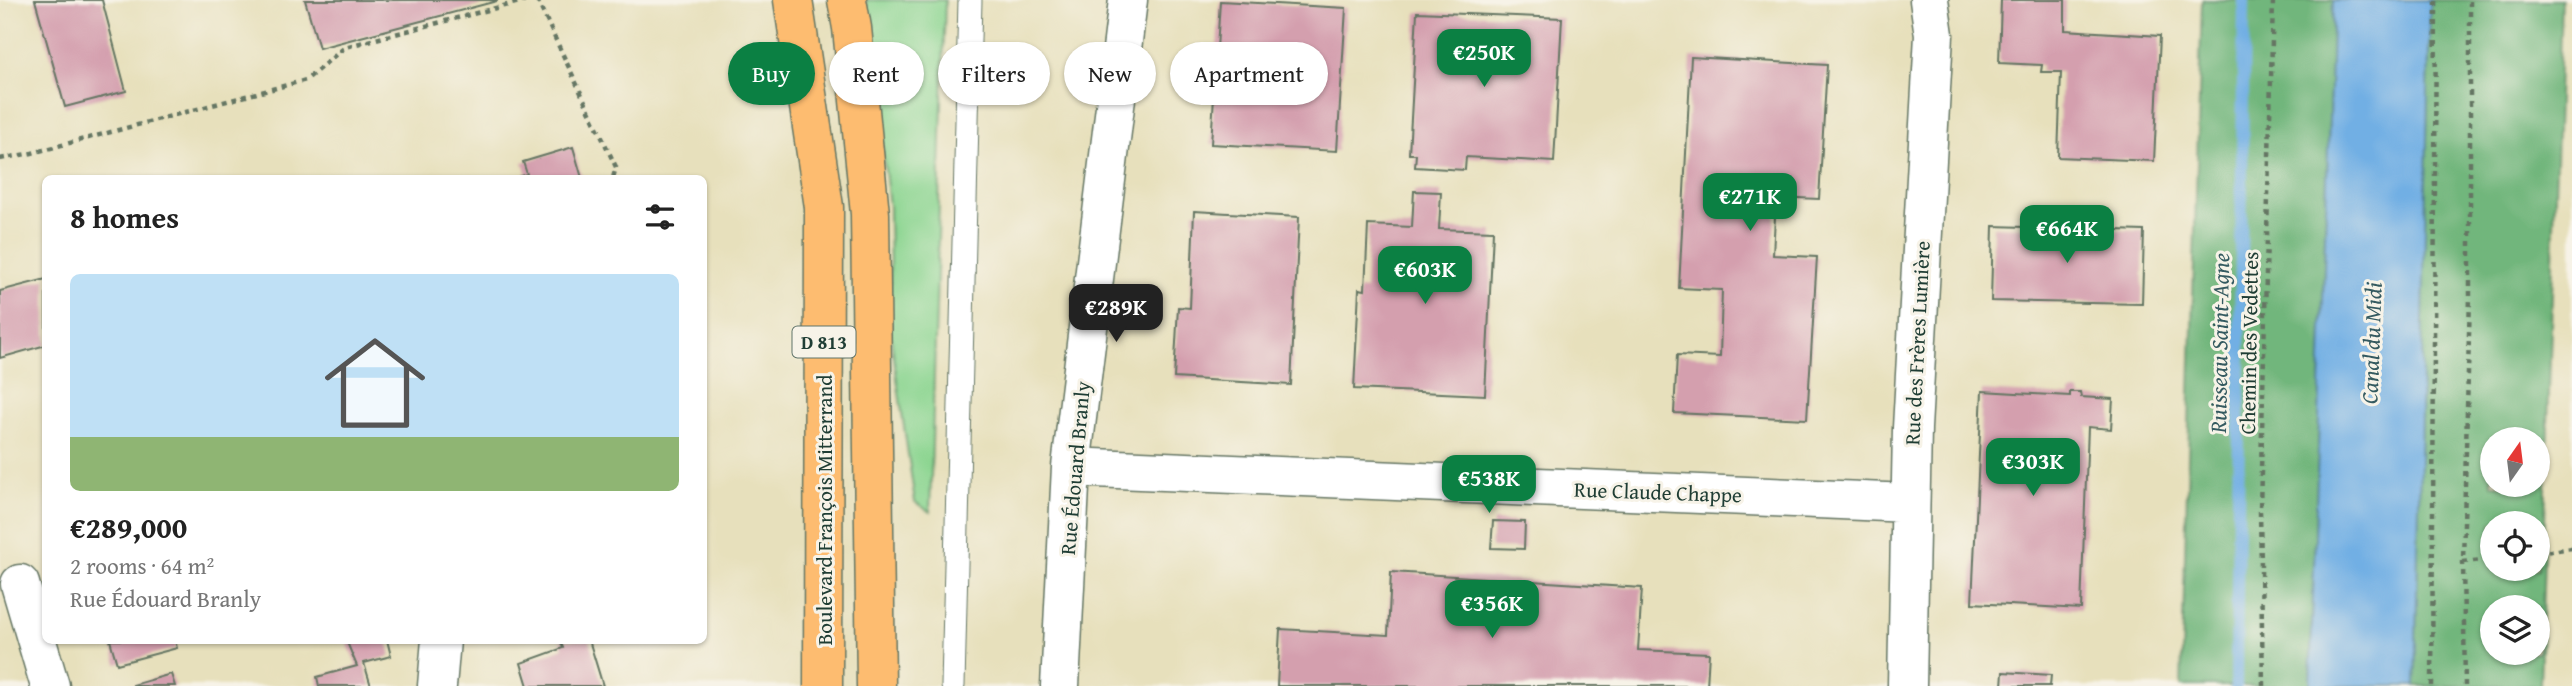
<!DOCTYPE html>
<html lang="en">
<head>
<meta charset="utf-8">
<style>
	body { margin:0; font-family:"Gentium Book Plus",serif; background:#f6f6f6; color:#222; height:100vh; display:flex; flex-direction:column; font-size:26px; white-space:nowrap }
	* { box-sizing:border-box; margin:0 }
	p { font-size:23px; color:#767676 }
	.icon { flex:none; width:38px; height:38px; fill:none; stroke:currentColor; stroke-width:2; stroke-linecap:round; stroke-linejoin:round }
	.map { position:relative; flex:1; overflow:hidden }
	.side { position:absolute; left:42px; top:175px; width:665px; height:469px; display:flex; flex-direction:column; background:#fff; border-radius:10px; box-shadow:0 2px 5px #0004 }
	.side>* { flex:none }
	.top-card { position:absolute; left:728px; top:42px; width:665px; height:63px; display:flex; gap:14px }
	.needle { width:46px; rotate:14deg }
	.controls { position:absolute; left:2480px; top:427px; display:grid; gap:14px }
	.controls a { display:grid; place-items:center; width:70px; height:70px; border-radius:50%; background:#fff; box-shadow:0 2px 5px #0004; font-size:35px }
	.price { position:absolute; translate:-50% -60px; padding:0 16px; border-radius:14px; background:#0b8043; color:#fff; font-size:23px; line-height:46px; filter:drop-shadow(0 2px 4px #0008) }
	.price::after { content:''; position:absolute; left:50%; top:42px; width:21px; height:16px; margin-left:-10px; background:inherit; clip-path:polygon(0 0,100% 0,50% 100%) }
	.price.on { background:#222; color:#fff }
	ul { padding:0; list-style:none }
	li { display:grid; align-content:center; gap:14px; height:371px; padding:0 28px }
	li span { display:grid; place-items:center; height:217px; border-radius:10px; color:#555 }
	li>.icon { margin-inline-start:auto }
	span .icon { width:126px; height:126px; fill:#fffc; stroke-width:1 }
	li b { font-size:30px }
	h2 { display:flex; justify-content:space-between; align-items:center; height:84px; padding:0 28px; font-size:30px }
	.chip { padding:0 24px; border-radius:32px; background:#fff; box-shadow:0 2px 5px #0004; font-size:24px; line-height:63px }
	.chip.on { background:#0b8043; color:#fff }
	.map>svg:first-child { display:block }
	.green { fill:#8cd591; stroke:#568962; stroke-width:2 }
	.forest { fill:#71b67b; stroke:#487a58; stroke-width:2; fill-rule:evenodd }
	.water { fill:#71afe4; stroke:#48768c; stroke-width:2 }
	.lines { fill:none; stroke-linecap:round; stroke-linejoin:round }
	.stream { stroke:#71afe4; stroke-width:12 }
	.building { fill:#d49fae }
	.service-casing { stroke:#657664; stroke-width:25 }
	.minor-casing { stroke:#657664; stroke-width:41 }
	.primary-casing { stroke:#657664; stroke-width:41 }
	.path { stroke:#657664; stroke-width:4.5; stroke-dasharray:5 5; stroke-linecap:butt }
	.service { stroke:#fff; stroke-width:23 }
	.minor { stroke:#fff; stroke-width:38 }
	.primary { stroke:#fdbc70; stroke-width:38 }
	.labels { text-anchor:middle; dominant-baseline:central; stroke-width:6; stroke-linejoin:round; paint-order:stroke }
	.shield { fill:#f7f3e8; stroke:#60746a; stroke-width:2 }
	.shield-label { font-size:19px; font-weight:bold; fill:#1f3d34 }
	.street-label { font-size:21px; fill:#1f3d34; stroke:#f7f3e8 }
	.water-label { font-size:23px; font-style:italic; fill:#345a60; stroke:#f7f3e8 }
</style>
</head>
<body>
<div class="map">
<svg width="2572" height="686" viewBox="0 0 2572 686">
	<rect width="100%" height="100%" fill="#f7f3e8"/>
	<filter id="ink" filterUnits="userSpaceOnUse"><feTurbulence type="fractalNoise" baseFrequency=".0143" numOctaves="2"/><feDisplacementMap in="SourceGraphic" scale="14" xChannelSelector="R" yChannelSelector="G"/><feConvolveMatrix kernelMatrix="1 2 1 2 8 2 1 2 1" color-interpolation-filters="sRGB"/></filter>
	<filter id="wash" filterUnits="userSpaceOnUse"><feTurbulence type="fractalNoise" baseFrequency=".00686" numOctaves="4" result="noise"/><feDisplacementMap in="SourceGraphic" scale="28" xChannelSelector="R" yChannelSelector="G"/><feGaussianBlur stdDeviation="1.57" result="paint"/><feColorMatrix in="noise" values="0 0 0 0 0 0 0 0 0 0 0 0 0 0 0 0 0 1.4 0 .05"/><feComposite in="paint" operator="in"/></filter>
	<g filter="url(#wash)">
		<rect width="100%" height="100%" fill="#e7e0bc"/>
		<path class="green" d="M866 0H945L930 512 915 502 891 338 889 206Z"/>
		<path class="forest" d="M2202 0H2333L2310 686H2181Z
			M2430 0H2561L2540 686H2415ZM2492 439H2538V485H2492ZM2492 523H2538V569H2492ZM2492 607H2538V653H2492Z"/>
		<path class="water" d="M2333 0H2430L2415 686H2310Z"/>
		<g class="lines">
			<path class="stream" d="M2236 686 2244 0"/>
		</g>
		<g id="blocks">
			<path class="building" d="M35 0H102L126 91 65 107Z
				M305 0H497V1L319 48Z
				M2001 0H2065V30L2160 36 2154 161 2058 157 2061 72H2041L2042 65 1999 63Z
				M1220 1 1346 8 1337 151 1211 144Z
				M1417 12 1562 18 1554 162 1466 157 1465 170 1415 167 1416 154H1409Z
				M1691 57 1827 65 1819 199 1776 197 1773 255 1817 257 1807 419 1674 413 1677 355 1720 357 1722 290 1679 288Z
				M573 147 582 178H514L527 174 523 162Z
				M1414 191 1441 192 1439 229 1493 231 1485 395 1354 389 1359 289 1365 290 1368 225 1412 227Z
				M1194 211 1299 217 1291 385 1174 378 1178 307 1190 308Z
				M1993 226 2144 231 2142 304 1991 301Z
				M46 279V345L0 358V291Z
				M1982 391 2070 396V392H2080L2081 397 2113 399 2111 429 2088 427 2081 609 1972 603Z
				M1493 521 1525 522 1524 549 1491 548Z
				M1391 572 1642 588 1638 650 1709 653 1707 686H1277L1280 629 1388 635Z
				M110 640H175L177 648 117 664Z
				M346 640H387L391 656 364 663 371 686H319L317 677 357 666Z
				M560 640H589L603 686H528L521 663 563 648Z
				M2003 672 2051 675 2050 686H2002Z
				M171 674 175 686H133V685Z"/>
		</g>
	</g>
	<g filter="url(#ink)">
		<use href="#blocks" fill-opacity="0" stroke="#657664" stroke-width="2"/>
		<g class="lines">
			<g class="service-casing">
				<path id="service" d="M953 686 970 0"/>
			</g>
			<g class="minor-casing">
				<path id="minor" d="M1071 467 1909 503
					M20 584 50 686
					M437 686 441 640
					M1060 686 1071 467 1128 0
					M1907 686 1912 428 1934 35 1929 0"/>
			</g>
			<g class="primary-casing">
				<path id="primary" d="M793 0 824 207 823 686
					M847 0 852 28 870 214 876 686"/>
			</g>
			<path class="path" d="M537 0 616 167 613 178
				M0 159 32 153 306 80 345 47 527 0
				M2538 553 2572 548
				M2463 562 2492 559
				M2263 686 2260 510 2273 0
				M2432 686 2436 0
				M2465 686 2463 562 2470 297V0"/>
			<use href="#service" class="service"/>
			<use href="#minor" class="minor"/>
			<use href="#primary" class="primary"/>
		</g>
	</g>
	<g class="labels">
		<rect class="shield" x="792.5" y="326.5" width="63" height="31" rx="5"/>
		<g class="shield-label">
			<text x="824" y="342">D 813</text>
		</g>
		<g class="street-label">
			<text transform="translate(1917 343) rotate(-87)">Rue des Frères Lumière</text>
			<text transform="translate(2249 343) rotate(-89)">Chemin des Vedettes</text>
			<text transform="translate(1075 468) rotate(-85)">Rue Édouard Branly</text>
			<text transform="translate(1658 492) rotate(2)">Rue Claude Chappe</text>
			<text transform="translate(824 510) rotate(-90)">Boulevard François Mitterrand</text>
		</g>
		<g class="water-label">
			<text transform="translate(2219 343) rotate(-89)">Ruisseau Saint-Agne</text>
			<text transform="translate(2371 343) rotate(-88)">Canal du Midi</text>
		</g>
	</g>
</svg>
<div class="controls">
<a><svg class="needle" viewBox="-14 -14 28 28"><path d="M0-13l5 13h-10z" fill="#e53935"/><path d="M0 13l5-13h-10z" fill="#767676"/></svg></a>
<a><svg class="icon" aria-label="locate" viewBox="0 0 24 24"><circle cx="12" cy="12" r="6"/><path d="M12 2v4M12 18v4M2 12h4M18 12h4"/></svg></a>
<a><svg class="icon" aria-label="layers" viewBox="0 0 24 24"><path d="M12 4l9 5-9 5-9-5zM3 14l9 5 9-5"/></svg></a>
</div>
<b class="price" style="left:1484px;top:89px">€250K</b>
<b class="price" style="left:1750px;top:233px">€271K</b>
<b class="price" style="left:2067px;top:265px">€664K</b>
<b class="price" style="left:1425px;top:306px">€603K</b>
<b class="price on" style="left:1116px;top:344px">€289K</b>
<b class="price" style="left:2033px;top:498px">€303K</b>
<b class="price" style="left:1489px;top:515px">€538K</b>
<b class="price" style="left:1492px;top:640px">€356K</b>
<div class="top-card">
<a class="chip on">Buy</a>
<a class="chip">Rent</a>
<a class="chip">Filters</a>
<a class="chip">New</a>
<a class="chip">Apartment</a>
</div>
<section class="side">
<h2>8 homes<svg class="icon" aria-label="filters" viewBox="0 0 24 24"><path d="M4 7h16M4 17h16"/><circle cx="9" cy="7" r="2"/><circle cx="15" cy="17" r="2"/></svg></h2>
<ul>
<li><span style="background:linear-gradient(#bfe0f5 75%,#8fb573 0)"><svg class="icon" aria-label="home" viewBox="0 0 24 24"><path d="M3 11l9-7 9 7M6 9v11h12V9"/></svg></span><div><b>€289,000</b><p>2 rooms · 64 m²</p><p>Rue Édouard Branly</p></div></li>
</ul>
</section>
</div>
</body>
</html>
